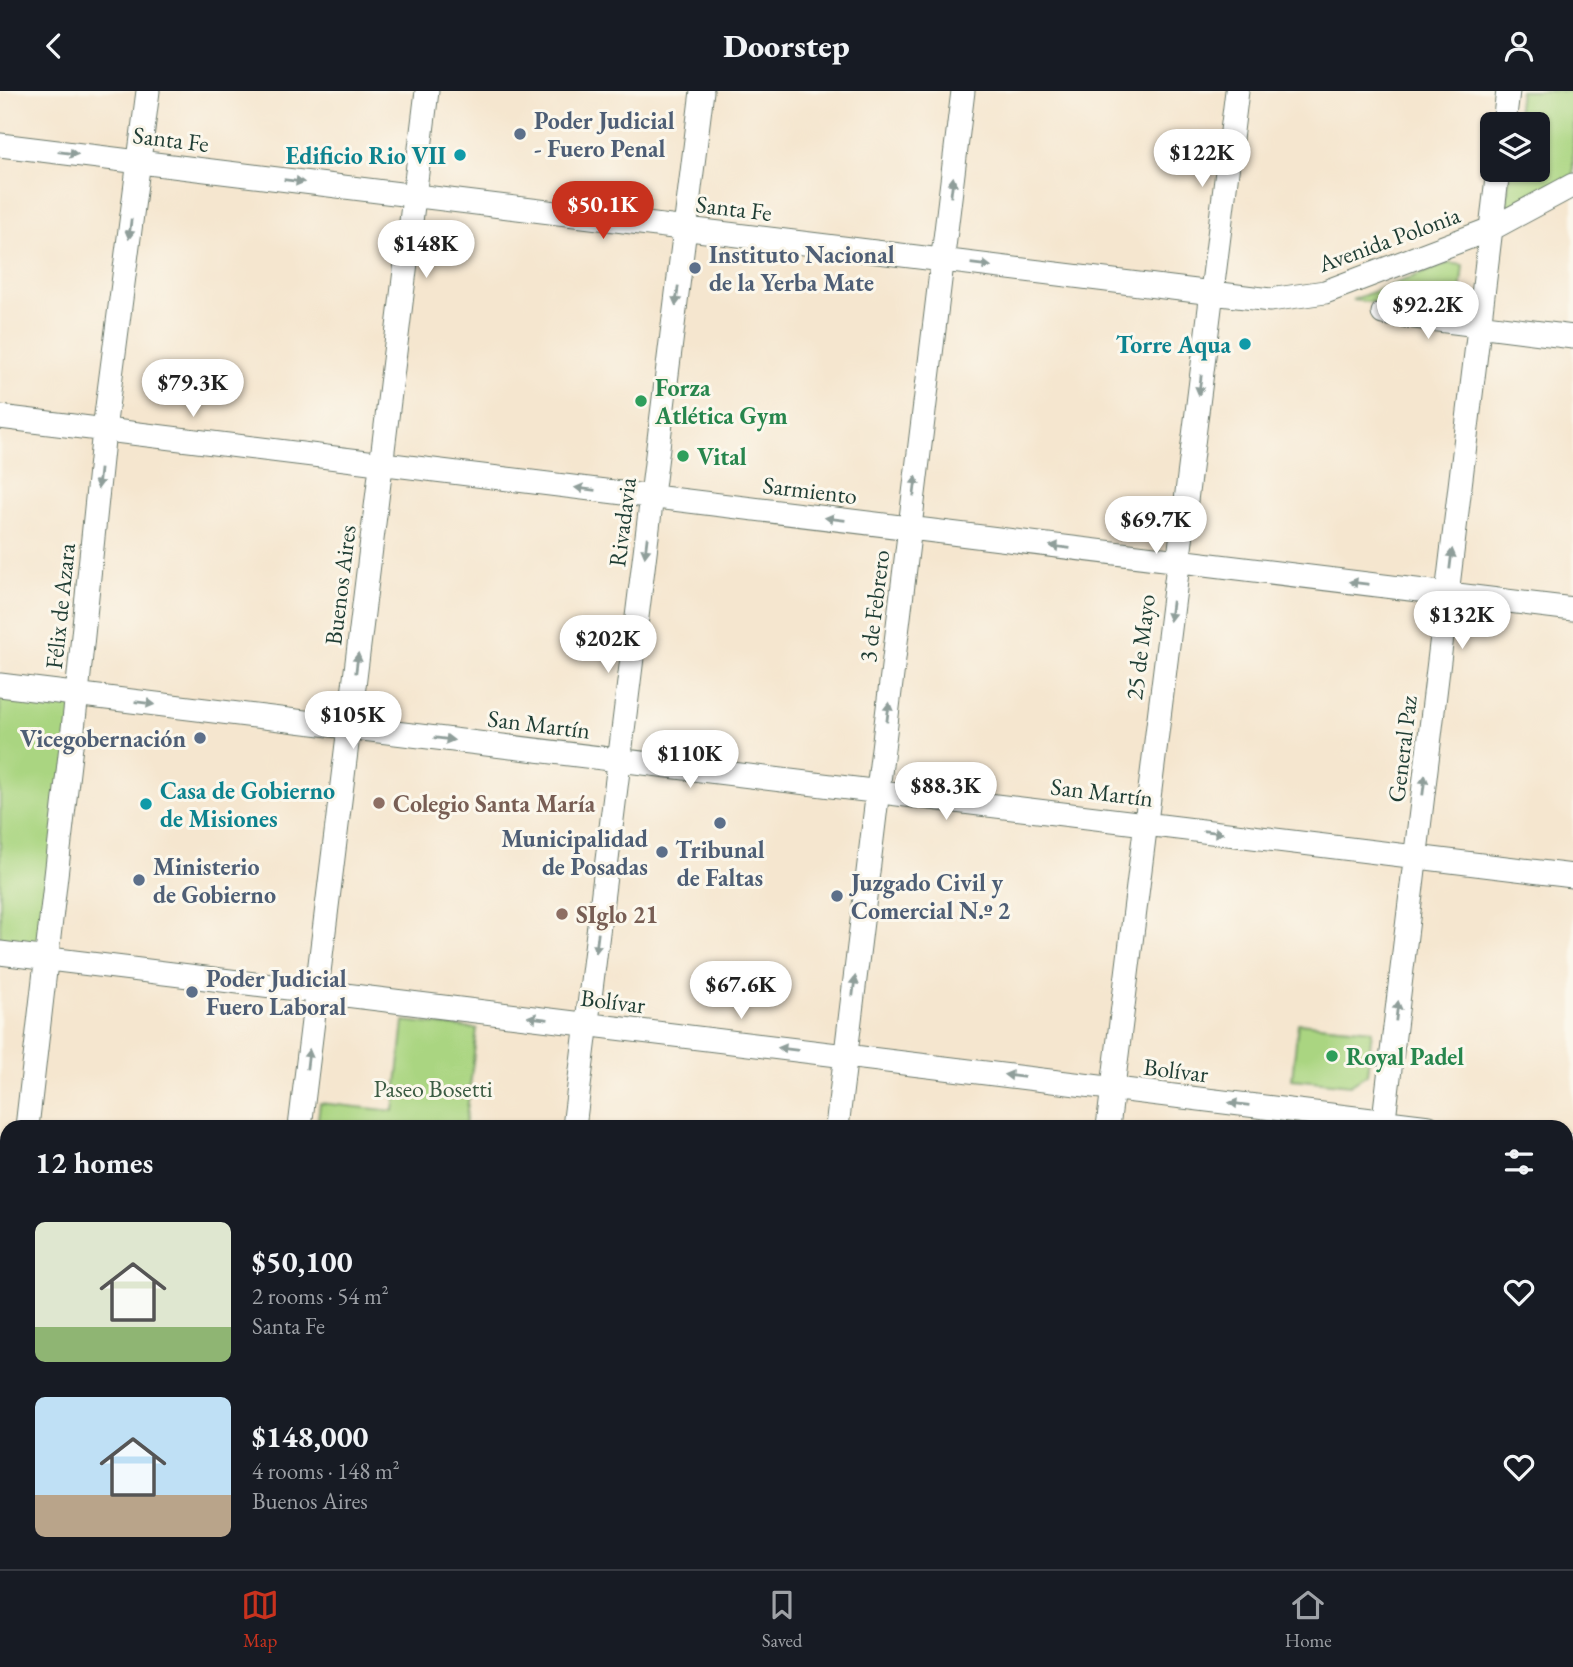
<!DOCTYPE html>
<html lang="en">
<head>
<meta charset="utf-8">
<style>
	body { margin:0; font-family:"EB Garamond",serif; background:#242831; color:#f1f3f6; height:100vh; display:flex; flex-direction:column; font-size:26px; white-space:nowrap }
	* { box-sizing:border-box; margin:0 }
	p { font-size:23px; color:#9ea1a6 }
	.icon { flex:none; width:38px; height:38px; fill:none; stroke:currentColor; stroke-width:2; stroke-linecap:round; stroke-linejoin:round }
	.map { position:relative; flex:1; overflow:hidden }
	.panel { position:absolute; left:0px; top:1029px; width:1573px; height:450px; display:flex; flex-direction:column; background:#171b24; border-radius:21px 21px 0 0; box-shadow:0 2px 5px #0004 }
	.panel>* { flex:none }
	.buttons { position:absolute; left:1480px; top:21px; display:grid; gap:14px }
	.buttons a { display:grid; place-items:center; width:70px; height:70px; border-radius:10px; background:#171b24; box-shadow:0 2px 5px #0004; font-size:35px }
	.price { position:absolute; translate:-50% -60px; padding:0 16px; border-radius:24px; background:#fff; color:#222; font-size:23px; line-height:46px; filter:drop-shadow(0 2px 4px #0008) }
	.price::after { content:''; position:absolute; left:50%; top:42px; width:21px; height:16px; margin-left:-10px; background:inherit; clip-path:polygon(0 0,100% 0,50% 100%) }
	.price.active { background:#c8321e; color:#fff }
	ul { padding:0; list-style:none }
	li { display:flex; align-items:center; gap:21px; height:175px; padding:0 35px }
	li span { display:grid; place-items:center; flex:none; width:196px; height:140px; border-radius:10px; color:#555 }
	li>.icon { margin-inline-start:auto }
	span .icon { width:84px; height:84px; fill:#fffc; stroke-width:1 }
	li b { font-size:30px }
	h2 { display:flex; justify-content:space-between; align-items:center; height:84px; padding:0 35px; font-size:30px }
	header { display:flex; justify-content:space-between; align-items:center; height:91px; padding:0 35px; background:#171b24; font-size:32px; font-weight:800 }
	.dock { display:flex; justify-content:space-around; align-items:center; height:98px; border-top:2px solid #363941; background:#171b24; font-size:19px; color:#9ea1a6 }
	.dock a { display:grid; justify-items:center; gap:4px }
	.dock .active { color:#c8321e }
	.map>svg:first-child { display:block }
	.green { fill:#aad581; stroke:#64895a; stroke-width:2 }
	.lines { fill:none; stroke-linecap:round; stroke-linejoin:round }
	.minor-casing { stroke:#6a786a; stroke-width:25 }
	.minor { stroke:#fff; stroke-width:23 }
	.oneway { fill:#8f9e9a }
	.service-dot { fill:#5c6f8a; stroke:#fbf7ec; stroke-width:2.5 }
	.culture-dot { fill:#0f9aa8; stroke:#fbf7ec; stroke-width:2.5 }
	.leisure-dot { fill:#2e9e5b; stroke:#fbf7ec; stroke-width:2.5 }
	.education-dot { fill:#8d6e63; stroke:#fbf7ec; stroke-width:2.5 }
	.labels { text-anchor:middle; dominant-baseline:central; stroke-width:6; stroke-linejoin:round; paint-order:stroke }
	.service-label { font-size:24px; font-weight:bold; fill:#4e5e75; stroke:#fbf7ec; text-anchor:start }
	.street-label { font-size:24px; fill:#1f3d34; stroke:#fbf7ec }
	.culture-label { font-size:24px; font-weight:bold; fill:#0d838f; stroke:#fbf7ec; text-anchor:end }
	.leisure-label { font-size:24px; font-weight:bold; fill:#27864d; stroke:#fbf7ec; text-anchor:start }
	.education-label { font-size:24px; font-weight:bold; fill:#785e54; stroke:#fbf7ec; text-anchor:start }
	.park-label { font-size:24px; fill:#3b5b43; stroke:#fbf7ec }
</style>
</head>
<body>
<header><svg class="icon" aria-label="back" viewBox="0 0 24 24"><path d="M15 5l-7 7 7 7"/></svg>Doorstep<svg class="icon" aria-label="person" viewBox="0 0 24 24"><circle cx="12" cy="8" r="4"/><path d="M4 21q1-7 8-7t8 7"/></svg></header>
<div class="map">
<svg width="1573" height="1478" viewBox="0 0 1573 1478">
	<rect width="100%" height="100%" fill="#fbf7ec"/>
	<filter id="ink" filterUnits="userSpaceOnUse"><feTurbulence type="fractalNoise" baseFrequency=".0143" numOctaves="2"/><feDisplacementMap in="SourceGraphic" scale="14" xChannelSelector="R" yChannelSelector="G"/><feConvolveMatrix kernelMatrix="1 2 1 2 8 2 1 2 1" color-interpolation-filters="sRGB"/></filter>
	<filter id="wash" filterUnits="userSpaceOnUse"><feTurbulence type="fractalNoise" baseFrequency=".00686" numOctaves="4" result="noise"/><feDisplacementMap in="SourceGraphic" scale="28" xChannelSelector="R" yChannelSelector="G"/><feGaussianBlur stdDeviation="1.57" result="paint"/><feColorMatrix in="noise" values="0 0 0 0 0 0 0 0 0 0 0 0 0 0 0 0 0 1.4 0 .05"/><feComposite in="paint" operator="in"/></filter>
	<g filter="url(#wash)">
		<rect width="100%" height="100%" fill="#f5e6cf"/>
		<path class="green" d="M1520 0H1573V85L1505 122 1510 79H1538V33H1516Z
			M1449 172 1463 174 1458 222 1352 209Z
			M0 596 77 605 47 867 0 861Z
			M404 930 477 938 465 1036 317 1035 320 1012 394 1020Z
			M1298 932 1372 939 1367 983 1350 994 1292 988Z"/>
	</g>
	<g filter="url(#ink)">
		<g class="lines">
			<g class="minor-casing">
				<path id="minor" d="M1504 33 1508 0
					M0 54 1270 209 1325 201 1491 138 1573 94
					M1383 222 1573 246
					M0 326 1573 518
					M0 594 1573 785
					M0 862 1429 1036
					M27 1036 77 603 104 339 148 0
					M300 1036 427 0
					M574 1036 702 0
					M837 1036 963 0
					M1108 1036 1237 0
					M1383 1036 1498 79
					M1566 1054H1573
					M0 1135 7 1136
					M0 1257 7 1199
					M1566 1326 1573 1327
					M0 1405 7 1406
					M543 1472 594 1478
					M246 1478 247 1472
					M519 1478 520 1472
					M783 1478 784 1472
					M1053 1478 1054 1472
					M1329 1478 1330 1472"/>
			</g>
			<use href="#minor" class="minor"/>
		</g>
		<defs><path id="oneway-solid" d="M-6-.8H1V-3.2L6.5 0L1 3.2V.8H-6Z" transform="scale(1.75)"/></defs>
		<g class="oneway">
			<use href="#oneway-solid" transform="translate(68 62) rotate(7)"/>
			<use href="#oneway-solid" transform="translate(294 90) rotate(7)"/>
			<use href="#oneway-solid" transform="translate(952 96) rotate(-83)"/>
			<use href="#oneway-solid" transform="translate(130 138) rotate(97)"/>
			<use href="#oneway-solid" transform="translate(981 174) rotate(7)"/>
			<use href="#oneway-solid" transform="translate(677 205) rotate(97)"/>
			<use href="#oneway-solid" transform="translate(1200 294) rotate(97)"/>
			<use href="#oneway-solid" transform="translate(99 388) rotate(96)"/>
			<use href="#oneway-solid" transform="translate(915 395) rotate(-83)"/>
			<use href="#oneway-solid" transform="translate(585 398) rotate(-173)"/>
			<use href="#oneway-solid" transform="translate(835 428) rotate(-173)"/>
			<use href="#oneway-solid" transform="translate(646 456) rotate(97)"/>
			<use href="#oneway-solid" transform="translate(1060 456) rotate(-173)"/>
			<use href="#oneway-solid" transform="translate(1451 468) rotate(-83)"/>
			<use href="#oneway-solid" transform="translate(1359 492) rotate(-173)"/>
			<use href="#oneway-solid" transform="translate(1171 520) rotate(97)"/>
			<use href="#oneway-solid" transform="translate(357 572) rotate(-83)"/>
			<use href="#oneway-solid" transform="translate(145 612) rotate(7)"/>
			<use href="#oneway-solid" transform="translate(888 621) rotate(-83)"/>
			<use href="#oneway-solid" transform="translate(444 648) rotate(7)"/>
			<use href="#oneway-solid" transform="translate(1424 694) rotate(-83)"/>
			<use href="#oneway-solid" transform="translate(1213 741) rotate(7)"/>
			<use href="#oneway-solid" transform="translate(597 852) rotate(97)"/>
			<use href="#oneway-solid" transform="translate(854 895) rotate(-83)"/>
			<use href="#oneway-solid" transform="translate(1397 920) rotate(-83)"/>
			<use href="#oneway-solid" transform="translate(538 927) rotate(-173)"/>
			<use href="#oneway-solid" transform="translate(788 958) rotate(-173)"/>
			<use href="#oneway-solid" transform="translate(308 968) rotate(-83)"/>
			<use href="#oneway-solid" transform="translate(1014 985) rotate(-173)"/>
			<use href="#oneway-solid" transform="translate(1239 1013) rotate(-173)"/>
		</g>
	</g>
	<g class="service-dot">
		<circle cx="520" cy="43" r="7"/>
		<circle cx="695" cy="177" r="7"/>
		<circle cx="200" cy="647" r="7"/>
		<circle cx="720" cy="732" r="7"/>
		<circle cx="662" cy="761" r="7"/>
		<circle cx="139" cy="789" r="7"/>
		<circle cx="837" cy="805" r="7"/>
		<circle cx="192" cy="901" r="7"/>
	</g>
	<g class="culture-dot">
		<circle cx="460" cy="64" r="7"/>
		<circle cx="1245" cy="253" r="7"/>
		<circle cx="146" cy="713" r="7"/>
	</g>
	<g class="leisure-dot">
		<circle cx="641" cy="310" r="7"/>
		<circle cx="683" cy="365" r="7"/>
		<circle cx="1332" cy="965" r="7"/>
	</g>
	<g class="education-dot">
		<circle cx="379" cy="712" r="7"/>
		<circle cx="562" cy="823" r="7"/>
	</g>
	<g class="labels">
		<g class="service-label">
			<text x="534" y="29">Poder Judicial<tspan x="534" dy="28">- Fuero Penal</tspan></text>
			<text x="709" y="163">Instituto Nacional<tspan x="709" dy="28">de la Yerba Mate</tspan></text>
			<text x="186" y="647" text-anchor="end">Vicegobernación</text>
			<text x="648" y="747" text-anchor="end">Municipalidad<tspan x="648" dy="28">de Posadas</tspan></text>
			<text x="720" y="758" text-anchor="middle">Tribunal<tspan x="720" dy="28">de Faltas</tspan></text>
			<text x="153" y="775">Ministerio<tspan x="153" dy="28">de Gobierno</tspan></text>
			<text x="851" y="791">Juzgado Civil y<tspan x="851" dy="28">Comercial N.º 2</tspan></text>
			<text x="206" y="887">Poder Judicial<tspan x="206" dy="28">Fuero Laboral</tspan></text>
		</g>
		<g class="street-label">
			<text transform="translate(171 48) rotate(7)">Santa Fe</text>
			<text transform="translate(734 117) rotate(7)">Santa Fe</text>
			<text transform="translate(1389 148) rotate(-20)">Avenida Polonia</text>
			<text transform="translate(810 399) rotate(7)">Sarmiento</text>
			<text transform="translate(622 431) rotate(-83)">Rivadavia</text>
			<text transform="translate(340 494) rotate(-83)">Buenos Aires</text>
			<text transform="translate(60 515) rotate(-84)">Félix de Azara</text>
			<text transform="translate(874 515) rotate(-83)">3 de Febrero</text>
			<text transform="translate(1140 556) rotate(-83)">25 de Mayo</text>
			<text transform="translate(539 633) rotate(7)">San Martín</text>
			<text transform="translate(1402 658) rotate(-83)">General Paz</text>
			<text transform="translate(1102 701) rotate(7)">San Martín</text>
			<text transform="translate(613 910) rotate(7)">Bolívar</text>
			<text transform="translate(1176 979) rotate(7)">Bolívar</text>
		</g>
		<g class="culture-label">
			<text x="446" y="64">Edificio Rio VII</text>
			<text x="1231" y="253">Torre Aqua</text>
			<text x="160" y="699" text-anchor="start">Casa de Gobierno<tspan x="160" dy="28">de Misiones</tspan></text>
		</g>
		<g class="leisure-label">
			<text x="655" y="296">Forza<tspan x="655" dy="28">Atlética Gym</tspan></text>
			<text x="697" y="365">Vital</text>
			<text x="1346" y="965">Royal Padel</text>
		</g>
		<g class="education-label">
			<text x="393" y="712">Colegio Santa María</text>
			<text x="576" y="823">SIglo 21</text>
		</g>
		<g class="park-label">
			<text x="433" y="997">Paseo Bosetti</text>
		</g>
	</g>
</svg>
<div class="buttons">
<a><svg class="icon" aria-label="layers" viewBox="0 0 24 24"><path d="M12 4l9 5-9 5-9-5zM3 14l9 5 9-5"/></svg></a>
</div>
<b class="price" style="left:1202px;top:98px">$122K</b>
<b class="price active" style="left:603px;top:150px">$50.1K</b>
<b class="price" style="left:426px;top:189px">$148K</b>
<b class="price" style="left:1428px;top:250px">$92.2K</b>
<b class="price" style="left:193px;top:328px">$79.3K</b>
<b class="price" style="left:1156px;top:465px">$69.7K</b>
<b class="price" style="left:1462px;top:560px">$132K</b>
<b class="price" style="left:608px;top:584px">$202K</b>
<b class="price" style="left:353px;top:660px">$105K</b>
<b class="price" style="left:690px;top:699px">$110K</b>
<b class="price" style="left:946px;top:731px">$88.3K</b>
<b class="price" style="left:741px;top:930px">$67.6K</b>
<section class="panel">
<h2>12 homes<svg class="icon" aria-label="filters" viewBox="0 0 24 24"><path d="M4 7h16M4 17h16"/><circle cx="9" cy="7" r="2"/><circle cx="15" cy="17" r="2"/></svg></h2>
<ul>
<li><span style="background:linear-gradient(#dfe7d0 75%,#8fb573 0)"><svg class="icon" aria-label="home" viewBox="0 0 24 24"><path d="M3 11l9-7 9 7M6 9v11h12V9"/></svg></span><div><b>$50,100</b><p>2 rooms · 54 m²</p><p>Santa Fe</p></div><svg class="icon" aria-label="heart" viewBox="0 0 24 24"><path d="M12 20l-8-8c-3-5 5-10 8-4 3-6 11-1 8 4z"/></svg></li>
<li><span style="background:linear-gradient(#bfe0f5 70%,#b9a48a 0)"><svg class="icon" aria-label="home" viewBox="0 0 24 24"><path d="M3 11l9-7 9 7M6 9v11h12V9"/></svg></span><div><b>$148,000</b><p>4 rooms · 148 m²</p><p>Buenos Aires</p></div><svg class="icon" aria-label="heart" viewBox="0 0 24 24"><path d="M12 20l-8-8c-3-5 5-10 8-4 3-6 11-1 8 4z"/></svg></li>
</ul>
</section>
</div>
<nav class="dock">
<a class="active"><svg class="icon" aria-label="map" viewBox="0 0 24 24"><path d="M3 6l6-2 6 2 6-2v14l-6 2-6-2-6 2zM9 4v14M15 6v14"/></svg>Map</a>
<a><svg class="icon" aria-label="saved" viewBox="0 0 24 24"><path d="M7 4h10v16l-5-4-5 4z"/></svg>Saved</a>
<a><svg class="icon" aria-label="home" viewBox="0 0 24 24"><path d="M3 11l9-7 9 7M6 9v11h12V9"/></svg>Home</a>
</nav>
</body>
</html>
